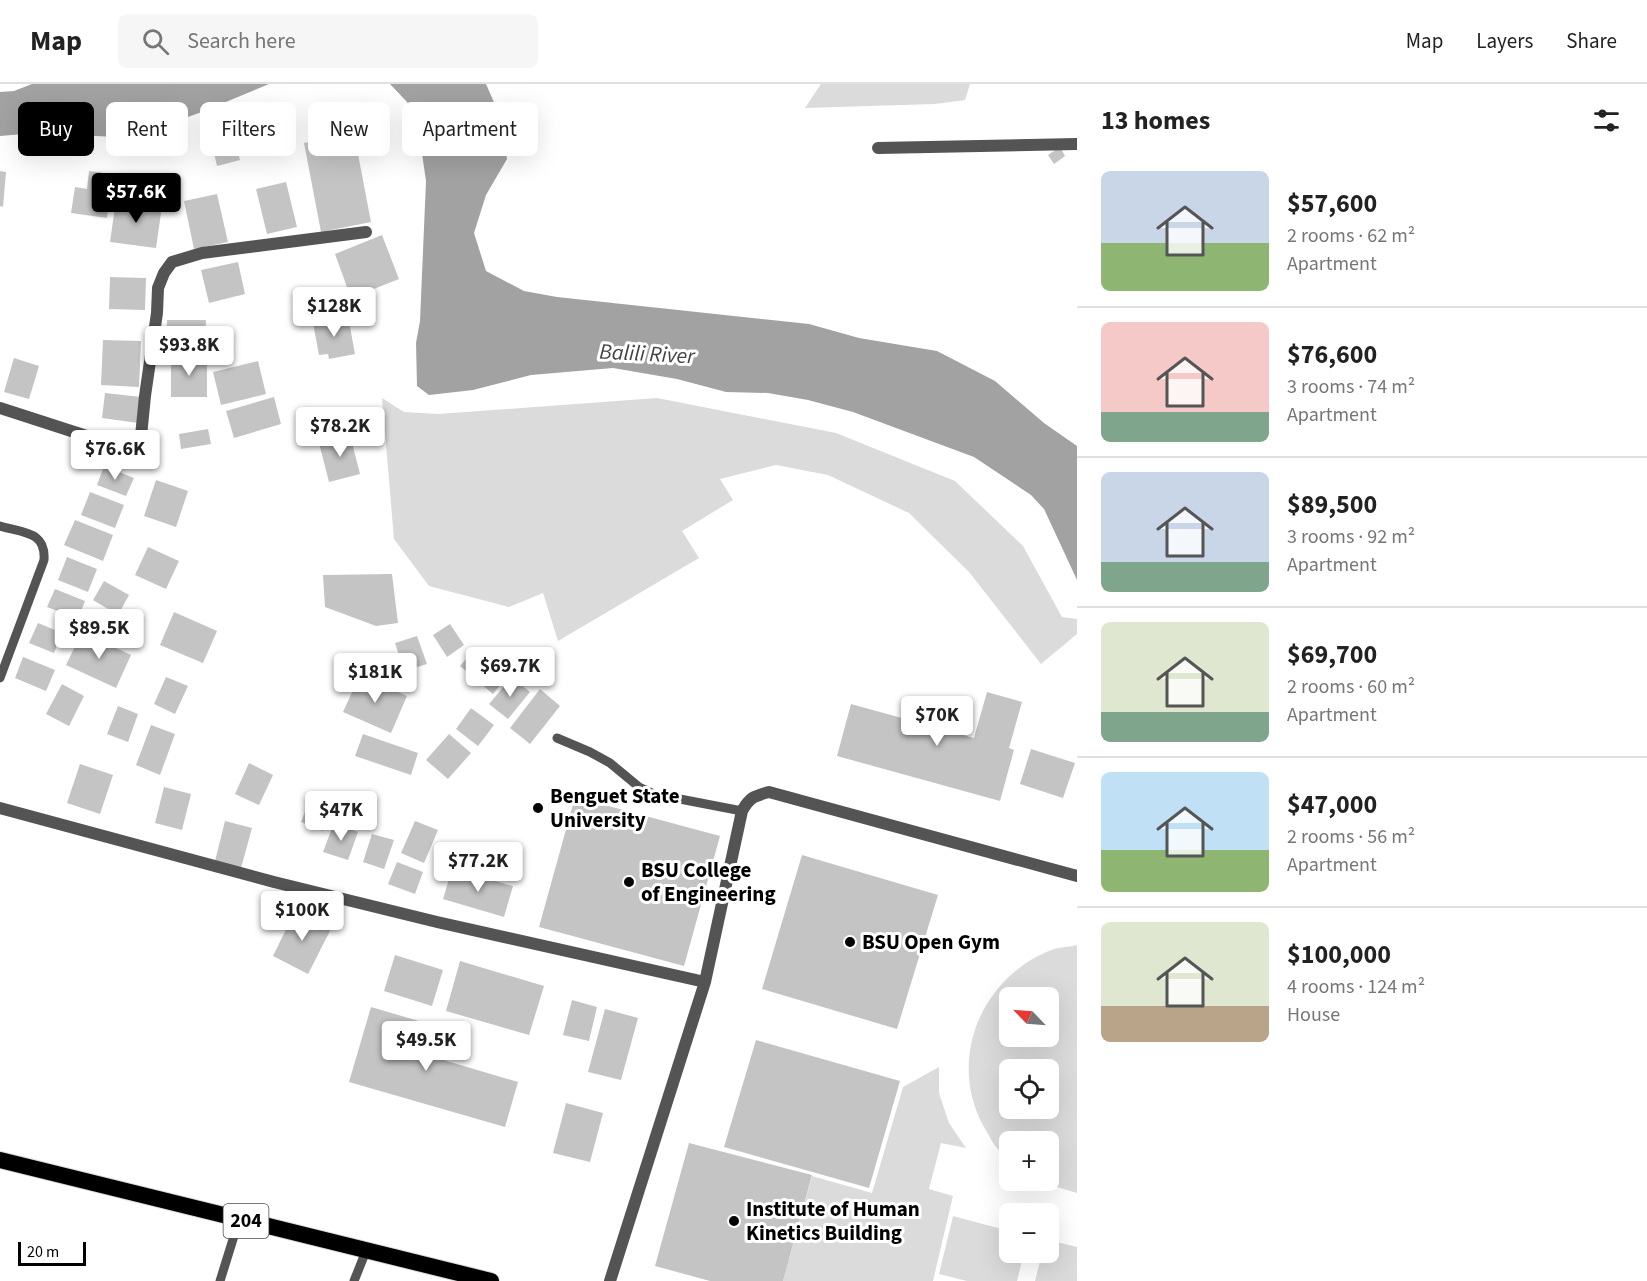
<!DOCTYPE html>
<html lang="en">
<head>
<meta charset="utf-8">
<style>
	body { margin:0; font-family:"Source Sans 3",sans-serif; background:#f6f6f6; color:#222; height:100vh; display:flex; flex-direction:column; font-size:22px; white-space:nowrap }
	* { box-sizing:border-box; margin:0 }
	p { font-size:20px; color:#767676 }
	.icon { flex:none; width:33px; height:33px; fill:none; stroke:currentColor; stroke-width:2; stroke-linecap:round; stroke-linejoin:round }
	.map { position:relative; flex:1; overflow:hidden }
	.panel { display:flex; flex-direction:column; background:#fff; width:570px }
	.panel>* { flex:none }
	.guide { position:absolute; left:18px; top:18px; width:570px; height:54px; display:flex; gap:12px }
	.needle { width:39px; rotate:295deg }
	.fabs { position:absolute; left:999px; top:903px; display:grid; gap:12px }
	.fabs a { display:grid; place-items:center; width:60px; height:60px; border-radius:9px; background:#fff; box-shadow:0 6px 24px #0002; font-size:30px }
	.scale { position:absolute; left:18px; bottom:15px; width:68px; box-sizing:border-box; padding-left:6px; border:3px solid #000; border-top:0; font-size:16px; line-height:21px; white-space:nowrap; color:#000; -webkit-text-stroke:4px #fff; paint-order:stroke }
	.price { position:absolute; translate:-50% -51px; padding:0 14px; border-radius:6px; background:#fff; color:#222; font-size:20px; line-height:39px; filter:drop-shadow(0 2px 3px #0008) }
	.price::after { content:''; position:absolute; left:50%; top:36px; width:18px; height:14px; margin-left:-9px; background:inherit; clip-path:polygon(0 0,100% 0,50% 100%) }
	.price.on { background:#000; color:#fff }
	ul { padding:0; list-style:none }
	li { display:flex; align-items:center; gap:18px; height:150px; padding:0 24px }
	li+li { border-top:2px solid #e0e0e0 }
	li span { display:grid; place-items:center; flex:none; width:168px; height:120px; border-radius:9px; color:#555 }
	li>.icon { margin-inline-start:auto }
	span .icon { width:72px; height:72px; fill:#fffc; stroke-width:1 }
	li b { font-size:26px }
	h2 { display:flex; justify-content:space-between; align-items:center; height:72px; padding:0 24px; font-size:26px }
	.tag { padding:0 21px; border-radius:9px; background:#fff; box-shadow:0 6px 24px #0002; font-size:21px; line-height:54px }
	.tag.on { background:#000; color:#fff }
	header { display:flex; align-items:center; gap:36px; box-sizing:border-box; height:84px; padding:0 30px; background:#fff; border-bottom:2px solid #e0e0e0 }
	header strong { font-size:28px }
	nav { display:flex; gap:33px; margin-inline-start:auto; font-size:21px }
	.search { width:420px; height:54px; background:#f6f6f6; display:flex; align-items:center; gap:15px; box-sizing:border-box; padding:0 21px; border-radius:9px; color:#767676; font-size:22px }
	main { display:flex; flex:1; min-height:0 }
	.map>svg:first-child { display:block }
	.green { fill:#dbdbdb; fill-rule:evenodd }
	.water { fill:#a2a2a2 }
	.building { fill:#c4c4c4 }
	.lines { fill:none; stroke-linecap:round; stroke-linejoin:round }
	.trunk-casing { stroke:#dbdbdb; stroke-width:18 }
	.service { stroke:#545454; stroke-width:9 }
	.minor { stroke:#545454; stroke-width:12 }
	.trunk { stroke:#000; stroke-width:16 }
	.poi-dot { fill:#000; stroke:#fff; stroke-width:2 }
	.labels { text-anchor:middle; dominant-baseline:central; stroke-width:6; stroke-linejoin:round; paint-order:stroke }
	.shield { fill:#fff; stroke:#4c4c4c; stroke-width:1.5 }
	.shield-label { font-size:20px; font-weight:bold; fill:#000 }
	.poi-label { font-size:21px; font-weight:bold; fill:#000; stroke:#fff; text-anchor:start }
	.water-label { font-size:22px; font-style:italic; fill:#434343; stroke:#fff }
</style>
</head>
<body>
<header>
<strong>Map</strong>
<div class="search"><svg class="icon" aria-label="search" viewBox="0 0 24 24"><circle cx="10" cy="10" r="6"/><path d="M15 15l6 6"/></svg>Search here</div>
<nav><a>Map</a><a>Layers</a><a>Share</a></nav>
</header>
<main>
<div class="map">
<svg width="1077" height="1197" viewBox="0 0 1077 1197">
	<rect width="100%" height="100%" fill="#fff"/>
	<path class="green" d="M821 0H970L965 16 935 20 805 24Z
		M382 314 404 328 438 330 657 314 836 349 955 397 1023 462 1062 533 1077 535V550L1041 580 969 488 909 429 828 391 776 381 720 395 733 416 682 447 699 474 558 557 543 509 509 523 429 502 394 455Z
		M1077 861V1109L1060 1104 1042 1097 1048 1096V1058H1010L1009 1075C1005 1071 1000 1068 996 1063 991 1057 988 1049 984 1043 946 975 982 891 1054 865 1061 863 1070 863 1077 861ZM1010 914H1048V952H1010ZM1010 986H1048V1024H1010Z
		M939 983V1009L949 1039 966 1064 941 1059 929 1105 953 1112 933 1197H783L812 1092 872 1109 903 1003Z
		M953 1132 1009 1147 1010 1168 1024 1169 1017 1197H967L939 1190Z
		M1049 1156 1077 1163V1197H1035L1042 1169 1048 1168Z"/>
	<path class="water" d="M32 0H269L199 29 143 49 116 53 35 49 0 52V8L14 7Z
		M390 0H486L500 32 507 75 486 111 474 149 486 187 524 207 557 213 809 240 859 254 937 267 995 297 1044 339 1077 362V496L1044 425 1031 411 974 373 853 328 808 316 768 309 726 308 677 295 613 284 531 291 473 306 429 311 417 302 416 259 420 237 426 97 419 49 407 18Z"/>
	<path class="building" d="M230 38 240 76 217 82 208 44Z
		M354 49 371 138 321 148 304 59Z
		M1060 63 1065 72 1054 80 1048 71Z
		M0 87 6 88 3 123 0 122Z
		M89 87 113 90 107 134 71 129 75 103 87 105Z
		M286 98 297 143 267 150 256 105Z
		M217 110 228 158 194 165 184 117Z
		M116 116 162 122 156 164 110 158Z
		M382 151 399 195 351 214 335 170Z
		M238 178 245 210 209 219 201 186Z
		M110 193 146 194 145 226 109 225Z
		M348 232 355 270 329 275 328 270 319 271 313 239Z
		M167 236H206L205 260 166 259Z
		M103 256 141 257 139 303 101 301Z
		M207 273V313H171V274Z
		M14 274 39 282 29 315 4 308Z
		M258 277 266 310 221 321 213 288Z
		M105 309 141 313 138 339 102 334Z
		M274 313 281 340 234 354 226 327Z
		M208 345 211 360 181 365 179 350Z
		M350 351 360 390 329 398 319 359Z
		M104 382 134 394 126 412 97 401Z
		M156 396 188 407 176 443 144 432Z
		M90 408 124 421 115 444 81 431Z
		M75 436 113 451 103 477 64 461Z
		M148 463 179 477 166 505 135 491Z
		M67 473 97 485 88 508 58 496Z
		M392 490 398 539 376 542 325 523 323 491Z
		M104 497 129 511 118 531 93 516Z
		M55 505 85 517 78 535 47 523Z
		M174 528 217 547 203 579 160 561Z
		M38 539 62 549 54 569 29 559Z
		M450 540 464 561 447 573 433 551Z
		M82 548 131 571 116 604 66 581Z
		M417 552 427 580 404 587 395 559Z
		M506 567 519 578 493 610 460 582 471 569 491 585Z
		M23 573 55 586 46 607 15 594Z
		M360 591 407 612 391 649 343 628Z
		M166 593 188 602 175 630 154 620Z
		M512 593 530 608 508 635 489 620Z
		M62 600 84 612 69 642 46 630Z
		M540 605 560 622 530 660 510 644Z
		M987 608 1022 618 1009 664 1014 666 1000 717 837 672 851 620 974 654Z
		M118 622 138 630 128 658 107 650Z
		M471 624 494 641 478 662 456 645Z
		M151 641 175 650 160 691 136 681Z
		M363 650 418 669 411 691 355 672Z
		M449 650 471 669 448 695 426 676Z
		M1031 665 1075 679 1063 714 1020 700Z
		M249 679 273 691 259 721 235 710Z
		M80 680 113 691 100 730 67 719Z
		M164 703 191 710 182 746 155 739Z
		M312 709 335 719 323 747 301 738Z
		M575 713 720 752 684 882 539 843Z
		M225 737 252 744 241 784 215 777Z
		M415 737 438 746 424 779 401 769Z
		M334 739 358 748 348 776 323 768Z
		M372 750 394 756 384 785 363 778Z
		M802 771 938 811 897 945 762 905Z
		M397 778 423 788 415 810 388 800Z
		M452 785 513 802 504 833 443 815Z
		M295 827 331 845 308 890 273 872Z
		M395 871 443 886 432 922 384 907Z
		M460 877 544 902 529 951 446 927Z
		M572 916 597 923 589 957 563 951Z
		M371 923 429 940 420 969 518 998 505 1043 349 998Z
		M605 925 638 934 621 996 588 988Z
		M756 956 900 997 869 1104 724 1063Z
		M566 1019 603 1029 590 1078 553 1069Z
		M689 1059 812 1091 783 1197H710L655 1182Z"/>
	<g class="lines">
		<g class="trunk-casing">
			<path id="trunk" d="M0 1076 491 1197"/>
		</g>
		<path class="service" d="M0 442C23 449 46 447 44 476L0 594
			M557 654 590 668 610 679 639 703 654 710 742 727
			M220 1197 239 1136
			M354 1197 366 1167"/>
		<path class="minor" d="M878 64 1077 60
			M0 324 99 356 123 362 133 361 141 352 145 312 157 229 158 204 164 189 172 178 202 169 366 148
			M0 724 274 798 437 838 705 898
			M610 1197 705 898 742 727C750 713 754 712 769 708L1077 792"/>
		<use href="#trunk" class="trunk"/>
	</g>
	<g class="poi-dot">
		<circle cx="538" cy="724" r="6"/>
		<circle cx="629" cy="798" r="6"/>
		<circle cx="850" cy="858" r="6"/>
		<circle cx="734" cy="1137" r="6"/>
	</g>
	<g class="labels">
		<rect class="shield" x="223.5" y="1120" width="45" height="34" rx="4.5"/>
		<g class="shield-label">
			<text x="246" y="1137">204</text>
		</g>
		<g class="poi-label">
			<text x="550" y="712">Benguet State<tspan x="550" dy="24">University</tspan></text>
			<text x="641" y="786">BSU College<tspan x="641" dy="24">of Engineering</tspan></text>
			<text x="862" y="858">BSU Open Gym</text>
			<text x="746" y="1125">Institute of Human<tspan x="746" dy="24">Kinetics Building</tspan></text>
		</g>
		<g class="water-label">
			<text transform="translate(647 270) rotate(3)">Balili River</text>
		</g>
	</g>
</svg>
<div class="fabs">
<a><svg class="needle" viewBox="-14 -14 28 28"><path d="M0-13l5 13h-10z" fill="#e53935"/><path d="M0 13l5-13h-10z" fill="#767676"/></svg></a>
<a><svg class="icon" aria-label="locate" viewBox="0 0 24 24"><circle cx="12" cy="12" r="6"/><path d="M12 2v4M12 18v4M2 12h4M18 12h4"/></svg></a>
<a>+</a>
<a>−</a>
</div>
<div class="scale">20 m</div>
<b class="price on" style="left:136px;top:140px">$57.6K</b>
<b class="price" style="left:334px;top:254px">$128K</b>
<b class="price" style="left:189px;top:293px">$93.8K</b>
<b class="price" style="left:340px;top:374px">$78.2K</b>
<b class="price" style="left:115px;top:397px">$76.6K</b>
<b class="price" style="left:99px;top:576px">$89.5K</b>
<b class="price" style="left:510px;top:614px">$69.7K</b>
<b class="price" style="left:375px;top:620px">$181K</b>
<b class="price" style="left:937px;top:663px">$70K</b>
<b class="price" style="left:341px;top:758px">$47K</b>
<b class="price" style="left:478px;top:809px">$77.2K</b>
<b class="price" style="left:302px;top:858px">$100K</b>
<b class="price" style="left:426px;top:988px">$49.5K</b>
<div class="guide">
<a class="tag on">Buy</a>
<a class="tag">Rent</a>
<a class="tag">Filters</a>
<a class="tag">New</a>
<a class="tag">Apartment</a>
</div>
</div>
<section class="panel">
<h2>13 homes<svg class="icon" aria-label="filters" viewBox="0 0 24 24"><path d="M4 7h16M4 17h16"/><circle cx="9" cy="7" r="2"/><circle cx="15" cy="17" r="2"/></svg></h2>
<ul>
<li><span style="background:linear-gradient(#c9d6e8 60%,#8fb573 0)"><svg class="icon" aria-label="home" viewBox="0 0 24 24"><path d="M3 11l9-7 9 7M6 9v11h12V9"/></svg></span><div><b>$57,600</b><p>2 rooms · 62 m²</p><p>Apartment</p></div></li>
<li><span style="background:linear-gradient(#f6c9c9 75%,#7fa58c 0)"><svg class="icon" aria-label="home" viewBox="0 0 24 24"><path d="M3 11l9-7 9 7M6 9v11h12V9"/></svg></span><div><b>$76,600</b><p>3 rooms · 74 m²</p><p>Apartment</p></div></li>
<li><span style="background:linear-gradient(#c9d6e8 75%,#7fa58c 0)"><svg class="icon" aria-label="home" viewBox="0 0 24 24"><path d="M3 11l9-7 9 7M6 9v11h12V9"/></svg></span><div><b>$89,500</b><p>3 rooms · 92 m²</p><p>Apartment</p></div></li>
<li><span style="background:linear-gradient(#dfe7d0 75%,#7fa58c 0)"><svg class="icon" aria-label="home" viewBox="0 0 24 24"><path d="M3 11l9-7 9 7M6 9v11h12V9"/></svg></span><div><b>$69,700</b><p>2 rooms · 60 m²</p><p>Apartment</p></div></li>
<li><span style="background:linear-gradient(#bfe0f5 65%,#8fb573 0)"><svg class="icon" aria-label="home" viewBox="0 0 24 24"><path d="M3 11l9-7 9 7M6 9v11h12V9"/></svg></span><div><b>$47,000</b><p>2 rooms · 56 m²</p><p>Apartment</p></div></li>
<li><span style="background:linear-gradient(#dfe7d0 70%,#b9a48a 0)"><svg class="icon" aria-label="home" viewBox="0 0 24 24"><path d="M3 11l9-7 9 7M6 9v11h12V9"/></svg></span><div><b>$100,000</b><p>4 rooms · 124 m²</p><p>House</p></div></li>
</ul>
</section>
</main>
</body>
</html>
